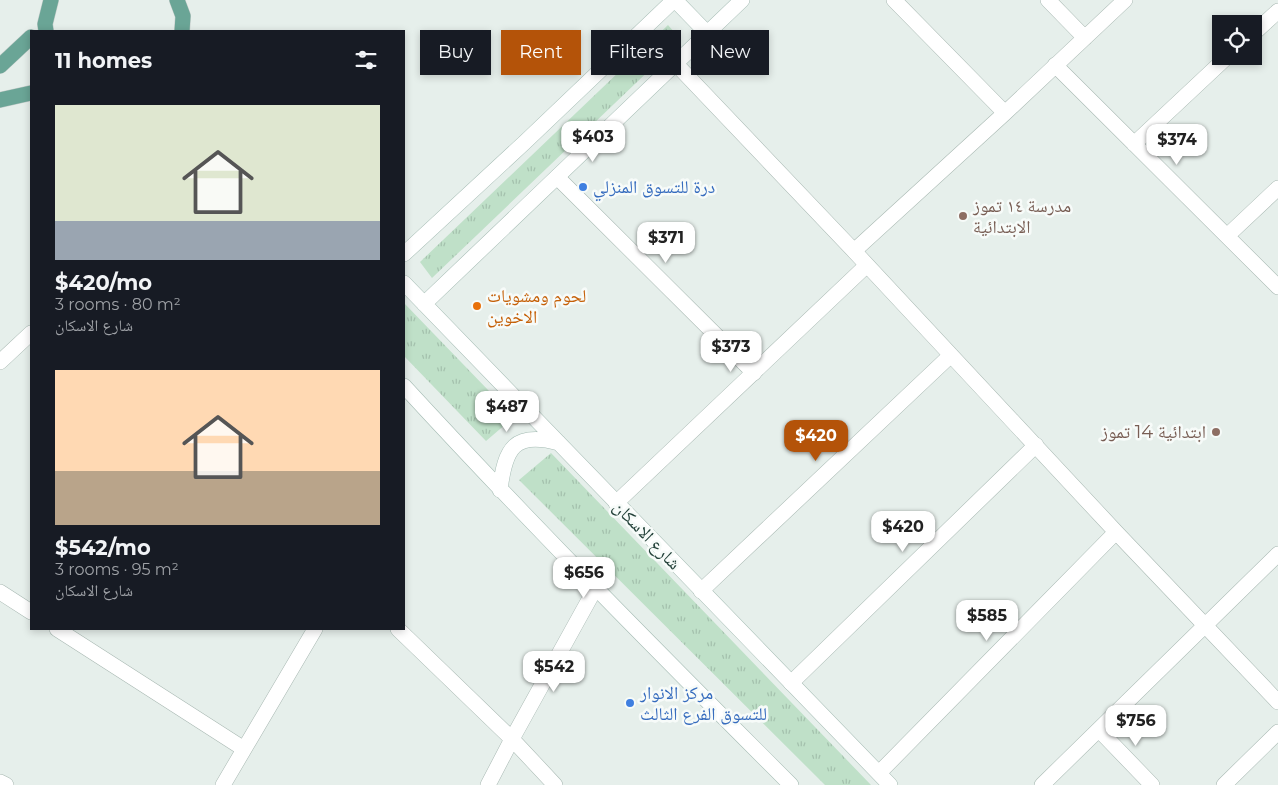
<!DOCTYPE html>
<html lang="en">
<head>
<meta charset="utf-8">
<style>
	body { margin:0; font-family:Montserrat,"Noto Naskh Arabic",sans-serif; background:#242831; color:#f1f3f6; height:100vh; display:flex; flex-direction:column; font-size:19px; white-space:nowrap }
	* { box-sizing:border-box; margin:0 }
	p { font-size:16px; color:#9ea1a6 }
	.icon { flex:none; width:28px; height:28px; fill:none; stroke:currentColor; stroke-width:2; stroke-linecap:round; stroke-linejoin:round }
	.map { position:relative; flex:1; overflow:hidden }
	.details { position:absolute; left:30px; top:30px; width:375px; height:600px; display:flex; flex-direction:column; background:#171b24; border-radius:0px; box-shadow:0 2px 8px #0003 }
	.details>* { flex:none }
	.hud { position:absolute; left:420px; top:30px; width:475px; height:45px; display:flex; gap:10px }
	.tools { position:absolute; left:1212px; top:15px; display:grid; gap:10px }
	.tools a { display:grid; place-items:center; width:50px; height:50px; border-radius:0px; background:#171b24; box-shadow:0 2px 8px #0003; font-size:25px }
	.price { position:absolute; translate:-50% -42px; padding:0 11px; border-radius:10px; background:#fff; color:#222; font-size:16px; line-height:32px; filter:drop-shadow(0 1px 2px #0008) }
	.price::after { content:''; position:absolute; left:50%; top:30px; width:15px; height:11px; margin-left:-8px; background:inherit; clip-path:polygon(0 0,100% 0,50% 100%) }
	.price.active { background:#b45309; color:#fff }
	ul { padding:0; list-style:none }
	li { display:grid; align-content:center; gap:10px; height:265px; padding:0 25px }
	li span { display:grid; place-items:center; height:155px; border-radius:0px; color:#555 }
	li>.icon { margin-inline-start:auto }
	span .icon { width:90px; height:90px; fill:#fffc; stroke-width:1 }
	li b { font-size:21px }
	h2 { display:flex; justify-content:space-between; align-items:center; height:60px; padding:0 25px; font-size:21px }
	.chip { padding:0 18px; border-radius:0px; background:#171b24; box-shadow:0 2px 8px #0003; font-size:18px; line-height:45px }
	.chip.active { background:#b45309; color:#fff }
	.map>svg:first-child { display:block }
	.park { fill:url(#park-tufts) }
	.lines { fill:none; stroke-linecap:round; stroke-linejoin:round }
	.street-casing { stroke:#a8b8b2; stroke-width:16 }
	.secondary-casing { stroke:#a4bbb3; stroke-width:16 }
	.primary-casing { stroke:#c2cac8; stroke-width:16 }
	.street { stroke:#fff; stroke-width:15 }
	.secondary { stroke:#fff; stroke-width:15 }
	.primary { stroke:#6aa596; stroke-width:15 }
	.shop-dot { fill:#3f7fe0; stroke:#f7fbf9; stroke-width:2 }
	.education-dot { fill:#8d6e63; stroke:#f7fbf9; stroke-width:2 }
	.food-dot { fill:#e8710a; stroke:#f7fbf9; stroke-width:2 }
	.labels { text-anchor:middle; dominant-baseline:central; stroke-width:5; stroke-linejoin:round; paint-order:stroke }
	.shop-label { font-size:18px; fill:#366cbe; stroke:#f7fbf9; text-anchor:start }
	.education-label { font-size:18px; fill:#785e54; stroke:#f7fbf9; text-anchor:start }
	.food-label { font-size:18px; fill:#c56008; stroke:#f7fbf9; text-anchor:start }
	.street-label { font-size:18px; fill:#24423a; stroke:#f7fbf9 }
</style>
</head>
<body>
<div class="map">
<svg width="1278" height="785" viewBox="0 0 1278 785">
	<defs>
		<pattern id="park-tufts" width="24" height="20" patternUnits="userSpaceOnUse" patternTransform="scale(1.25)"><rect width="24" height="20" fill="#bfe0c8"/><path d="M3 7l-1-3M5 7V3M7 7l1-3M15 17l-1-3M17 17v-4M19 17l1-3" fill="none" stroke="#a4c1ad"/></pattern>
	</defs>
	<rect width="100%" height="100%" fill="#e6efeb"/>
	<path class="park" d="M668 25 681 40 432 278 420 262Z
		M404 303 514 417 486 441 404 356Z
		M551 453 871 785H825L519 480Z"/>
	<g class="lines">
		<g class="street-casing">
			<path id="street" d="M894 0 1005 113
				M1048 0 1085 38
				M1254 33 1278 11
				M676 64 854 251 1116 532 1278 702
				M1055 65 1278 287
				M1134 144 1228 56
				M557 177 754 373
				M1227 236 1278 188
				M854 251 1005 113 1125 0
				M0 362 31 333
				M616 503 867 265
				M701 591 951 355
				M0 592 31 612
				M57 629 244 749
				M398 629 512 739 555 785
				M791 683 1036 445
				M1099 730 1152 785
				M879 773 1116 532
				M0 782 6 785
				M223 785 315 629
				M488 785 512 739 595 589
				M1042 785 1278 554
				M1224 785 1278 732"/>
		</g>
		<g class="secondary-casing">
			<path id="secondary" d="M675 0 707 33
				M404 254 524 143 674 0
				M404 283 890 785
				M424 304 742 0
				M404 386C529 522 660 654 791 785
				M500 490C505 448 514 431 559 443"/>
		</g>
		<g class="primary-casing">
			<path id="primary" d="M177 0 183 16 182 31
				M46 31 45 24 51 0
				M0 66 31 37
				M0 100 31 93"/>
		</g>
		<use href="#street" class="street"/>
		<use href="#secondary" class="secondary"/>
		<use href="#primary" class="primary"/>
	</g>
	<g class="shop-dot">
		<circle cx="583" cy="187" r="5"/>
		<circle cx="630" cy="703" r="5"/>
	</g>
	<g class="education-dot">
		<circle cx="963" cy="216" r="5"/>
		<circle cx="1216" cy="432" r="5"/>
	</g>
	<circle class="food-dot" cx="477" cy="306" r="5"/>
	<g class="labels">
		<g class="shop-label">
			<text x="593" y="187">درة للتسوق المنزلي</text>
			<text x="640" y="693">مركز الانوار<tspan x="640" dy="21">للتسوق الفرع الثالث</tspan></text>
		</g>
		<g class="education-label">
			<text x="973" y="206">مدرسة ١٤ تموز<tspan x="973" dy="21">الابتدائية</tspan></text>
			<text x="1206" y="432" text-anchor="end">ابتدائية 14 تموز</text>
		</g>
		<g class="food-label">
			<text x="487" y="296">لحوم ومشويات<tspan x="487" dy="21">الاخوين</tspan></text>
		</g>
		<g class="street-label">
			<text transform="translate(647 535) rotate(46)">شارع الاسكان</text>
		</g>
	</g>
</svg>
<div class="tools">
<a><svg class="icon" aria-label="locate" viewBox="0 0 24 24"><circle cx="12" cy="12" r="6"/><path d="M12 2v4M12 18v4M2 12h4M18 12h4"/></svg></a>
</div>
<b class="price" style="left:593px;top:163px">$403</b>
<b class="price" style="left:1177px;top:166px">$374</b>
<b class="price" style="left:666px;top:264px">$371</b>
<b class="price" style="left:731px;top:373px">$373</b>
<b class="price" style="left:507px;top:433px">$487</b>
<b class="price active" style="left:816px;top:462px">$420</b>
<b class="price" style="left:903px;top:553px">$420</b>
<b class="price" style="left:584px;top:599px">$656</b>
<b class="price" style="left:987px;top:642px">$585</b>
<b class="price" style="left:554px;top:693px">$542</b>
<b class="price" style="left:1136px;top:747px">$756</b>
<div class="hud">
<a class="chip">Buy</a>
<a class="chip active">Rent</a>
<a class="chip">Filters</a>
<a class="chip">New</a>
</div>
<section class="details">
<h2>11 homes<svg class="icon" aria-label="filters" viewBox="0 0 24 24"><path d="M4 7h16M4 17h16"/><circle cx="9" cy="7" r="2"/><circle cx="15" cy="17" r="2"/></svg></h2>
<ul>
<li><span style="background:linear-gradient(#dfe7d0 75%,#9aa5b1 0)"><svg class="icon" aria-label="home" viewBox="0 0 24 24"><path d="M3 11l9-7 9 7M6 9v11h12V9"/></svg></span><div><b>$420/mo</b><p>3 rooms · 80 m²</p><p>شارع الاسكان</p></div></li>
<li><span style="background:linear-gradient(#ffd9b3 65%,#b9a48a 0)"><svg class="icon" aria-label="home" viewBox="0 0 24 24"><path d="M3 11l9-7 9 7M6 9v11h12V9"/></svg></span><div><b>$542/mo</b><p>3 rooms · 95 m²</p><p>شارع الاسكان</p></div></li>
</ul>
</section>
</div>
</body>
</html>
